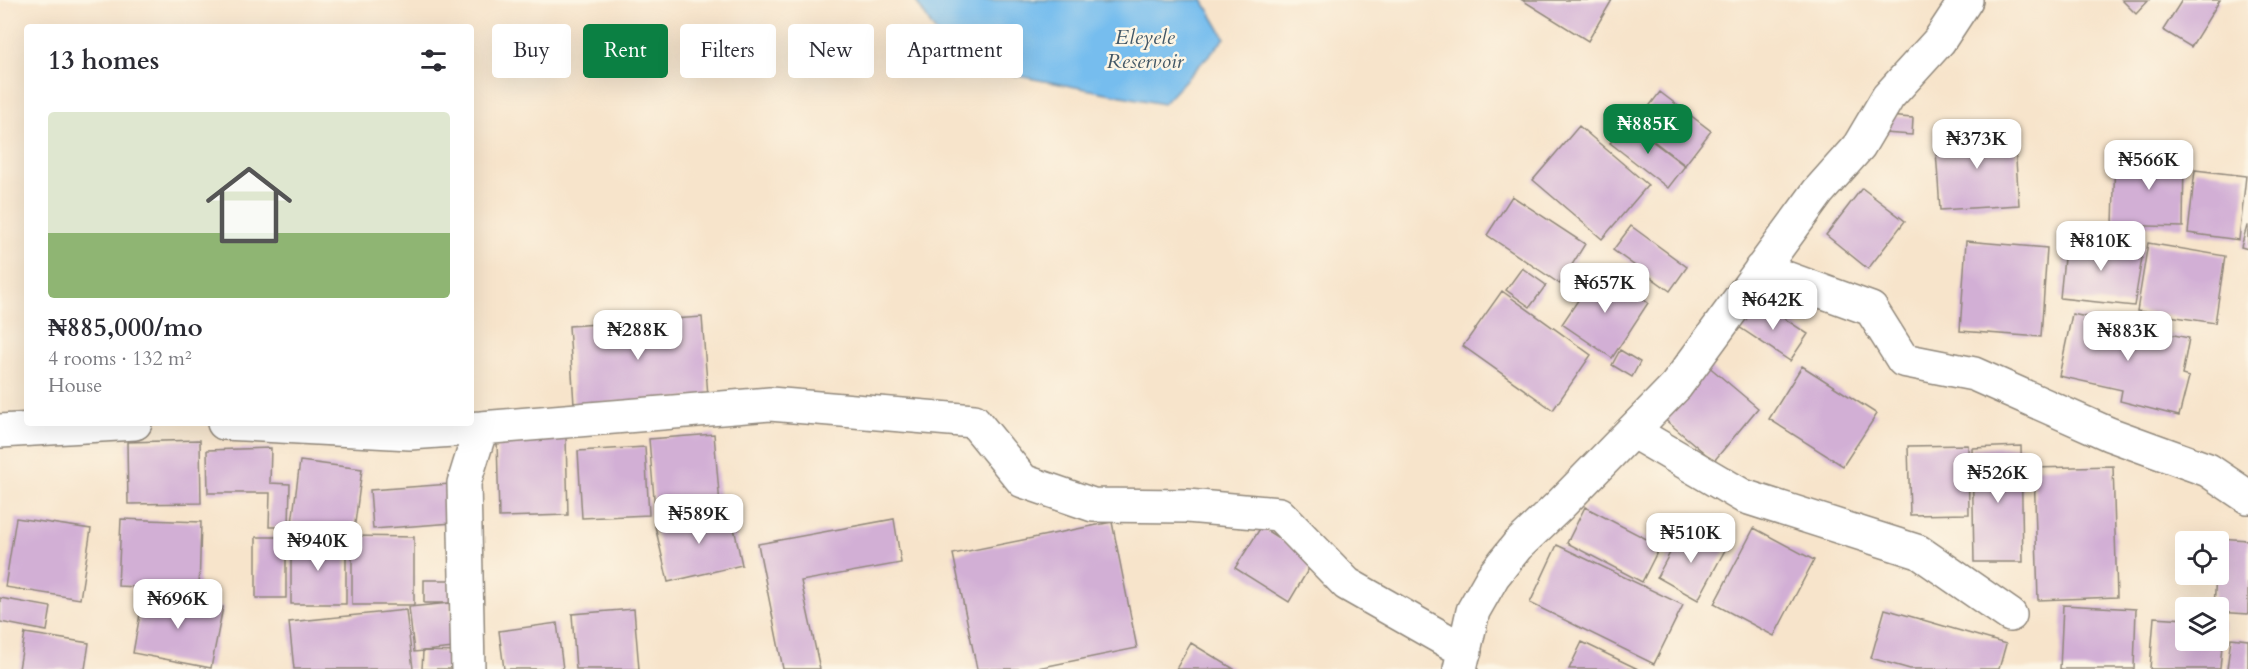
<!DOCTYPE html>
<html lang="en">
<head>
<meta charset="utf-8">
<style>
	body { margin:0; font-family:Cardo,serif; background:#f7f7f7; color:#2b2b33; height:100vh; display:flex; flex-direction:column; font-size:22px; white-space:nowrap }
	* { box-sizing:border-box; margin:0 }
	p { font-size:20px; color:#7c7c81 }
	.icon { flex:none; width:33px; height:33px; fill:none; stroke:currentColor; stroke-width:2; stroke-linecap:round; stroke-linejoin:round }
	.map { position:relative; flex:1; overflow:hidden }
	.side { position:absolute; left:24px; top:24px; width:450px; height:402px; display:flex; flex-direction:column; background:#fff; border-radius:6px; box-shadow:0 6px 24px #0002 }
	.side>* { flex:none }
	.guide { position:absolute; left:492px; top:24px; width:570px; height:54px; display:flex; gap:12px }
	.buttons { position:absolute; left:2175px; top:531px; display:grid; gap:12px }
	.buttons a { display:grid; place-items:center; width:54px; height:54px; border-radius:6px; background:#fff; box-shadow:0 6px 24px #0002; font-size:30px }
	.price { position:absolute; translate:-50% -51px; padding:0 14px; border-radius:12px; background:#fff; color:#222; font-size:20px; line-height:39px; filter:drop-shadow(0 2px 3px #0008) }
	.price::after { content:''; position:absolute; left:50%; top:36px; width:18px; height:14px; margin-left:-9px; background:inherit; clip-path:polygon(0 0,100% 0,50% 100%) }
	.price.selected { background:#0b8043; color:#fff }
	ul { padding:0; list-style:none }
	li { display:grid; align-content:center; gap:12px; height:318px; padding:0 24px }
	li span { display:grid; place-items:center; height:186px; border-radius:6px; color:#555 }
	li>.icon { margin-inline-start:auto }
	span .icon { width:108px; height:108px; fill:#fffc; stroke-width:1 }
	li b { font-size:26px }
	h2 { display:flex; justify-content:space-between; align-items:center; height:72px; padding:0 24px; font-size:26px }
	.chip { padding:0 21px; border-radius:6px; background:#fff; box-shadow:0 6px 24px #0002; font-size:21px; line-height:54px }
	.chip.selected { background:#0b8043; color:#fff }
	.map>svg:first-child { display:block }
	.water { fill:#76bdee; stroke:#50748c; stroke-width:1.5 }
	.building { fill:#d2afd5 }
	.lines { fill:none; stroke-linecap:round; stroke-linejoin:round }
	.street-casing { stroke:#91887b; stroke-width:36 }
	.street { stroke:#fff; stroke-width:33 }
	.labels { text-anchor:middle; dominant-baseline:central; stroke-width:5; stroke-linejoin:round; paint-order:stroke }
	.water-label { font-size:21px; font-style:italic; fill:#425766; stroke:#fcf5e5 }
</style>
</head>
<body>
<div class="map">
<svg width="2248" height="669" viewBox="0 0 2248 669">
	<rect width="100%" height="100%" fill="#fcf5e5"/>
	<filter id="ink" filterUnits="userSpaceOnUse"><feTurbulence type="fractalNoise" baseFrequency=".0167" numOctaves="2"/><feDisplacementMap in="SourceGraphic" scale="12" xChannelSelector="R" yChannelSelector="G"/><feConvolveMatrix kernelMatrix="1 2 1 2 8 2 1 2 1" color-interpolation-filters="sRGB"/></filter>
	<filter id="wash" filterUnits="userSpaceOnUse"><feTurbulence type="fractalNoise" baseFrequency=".008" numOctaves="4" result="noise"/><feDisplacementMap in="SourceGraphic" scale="24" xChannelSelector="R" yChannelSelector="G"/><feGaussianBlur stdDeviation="1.35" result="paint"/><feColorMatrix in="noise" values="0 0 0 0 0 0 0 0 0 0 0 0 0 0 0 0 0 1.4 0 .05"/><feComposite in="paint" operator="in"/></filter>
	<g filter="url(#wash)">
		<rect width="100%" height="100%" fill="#f7e4cb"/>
		<path class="water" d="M915 0H1203L1225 38 1163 104 956 64Z"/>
		<g id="blocks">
			<path class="building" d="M1522 0H1612L1588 41Z
				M2122 0H2149L2136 14Z
				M2182 0H2220L2191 47 2163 30Z
				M1660 92 1711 131 1685 165 1634 126Z
				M1886 116 1913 118 1912 135 1884 133Z
				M1627 122 1685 166 1668 188 1610 143Z
				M1579 126 1648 185 1602 239 1533 180Z
				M2014 130 2019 205 1940 210 1935 136Z
				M2115 155 2184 157 2183 227 2113 225Z
				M2195 170 2246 176 2239 240 2188 233Z
				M1862 188 1905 221 1868 269 1826 235Z
				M1512 196 1585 244 1560 284 1487 235Z
				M1631 226 1687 267 1670 291 1613 250Z
				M2247 226H2248V249L2241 247Z
				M2066 238 2144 246 2134 306 2060 298Z
				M1966 241 2047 248 2041 337 1960 331Z
				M2148 243 2225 256 2215 323 2137 311Z
				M1522 268 1546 285 1530 307 1506 290Z
				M1599 269 1648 303 1612 358 1562 324Z
				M1502 291 1591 355 1553 410 1463 346Z
				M1756 300 1808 334 1790 361 1739 327Z
				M2072 314 2189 338 2182 375 2189 377 2179 416 2120 401 2122 390 2059 376Z
				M702 317 708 396 574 405 569 326Z
				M1620 350 1640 362 1632 377 1612 365Z
				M1707 365 1758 408 1714 461 1663 418Z
				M1802 366 1877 414 1843 466 1769 419Z
				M714 434 720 505 655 510 649 439Z
				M566 438 568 515 499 517 497 440Z
				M200 440 201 503 128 504 127 442Z
				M1968 445 1969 514 1910 515 1908 446Z
				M2021 446 2023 562H1974L1972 448Z
				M645 447 649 515 582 518 578 451Z
				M271 448 270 483 290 484 289 527H269L270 493H208L207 450Z
				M300 461 362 469 354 531 292 523Z
				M2113 466 2117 597 2038 600 2034 468Z
				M450 484 453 523 373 529 370 490Z
				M1585 507 1660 546 1642 582 1567 543Z
				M730 509 742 565 668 582 655 526Z
				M16 518 91 529 80 599 5 587Z
				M121 519 201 522 199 590 118 586Z
				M894 519 901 563 801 581 820 669H783L758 544Z
				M1112 522 1137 648 1033 669H977L953 554Z
				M1261 527 1314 560 1289 602 1235 568Z
				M1684 527 1725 550 1698 600 1657 577Z
				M1754 528 1814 560 1774 636 1714 604Z
				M352 536 414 537V605H352Z
				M256 537H286V598H256Z
				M2218 538 2248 540V614L2218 612V608H2214L2216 574H2218Z
				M291 540 346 541V604H291Z
				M1557 545 1683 605 1654 664 1530 603Z
				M424 580H456L455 603H424Z
				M144 592 223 607 211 668 133 653Z
				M0 598 51 607 47 631 0 622Z
				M450 603 454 648 414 652 409 607Z
				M2063 605 2136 609 2134 669H2060Z
				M634 609 639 669H576L572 614Z
				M1885 609 2006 644 1999 669H1910L1871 658Z
				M406 610 413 669H294L289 622Z
				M2154 617 2186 619V640H2218V622H2224L2220 669H2150Z
				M557 623 563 669H504L499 631Z
				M25 633 89 643 85 669H19Z
				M2231 638 2248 640V669H2227Z
				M1582 642 1638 669H1569Z
				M1191 643 1234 669H1176Z
				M423 651 461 652V669H422Z"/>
		</g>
	</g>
	<g filter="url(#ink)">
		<use href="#blocks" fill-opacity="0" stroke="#91887b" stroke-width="1.5"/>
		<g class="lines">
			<g class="street-casing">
				<path id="street" d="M1761 269 1871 309 1903 360 1974 374 2109 434 2208 470 2248 497
					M224 423 410 433 481 428
					M0 431 135 423
					M1632 431 1743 496 1919 552 2010 615
					M468 669 464 483 481 428 770 404 974 421 1023 481 1093 505 1187 506 1279 514 1347 584 1465 651
					M1460 669 1473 611 1493 576 1517 546 1559 506 1676 386 1818 192 1859 146 1888 97 1939 41 1966 0"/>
			</g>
			<use href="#street" class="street"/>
		</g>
	</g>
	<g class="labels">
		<g class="water-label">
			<text x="1145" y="37">Eleyele<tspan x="1145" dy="24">Reservoir</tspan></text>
		</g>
	</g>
</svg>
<div class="buttons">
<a><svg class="icon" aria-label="locate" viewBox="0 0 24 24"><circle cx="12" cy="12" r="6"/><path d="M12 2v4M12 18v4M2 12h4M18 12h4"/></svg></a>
<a><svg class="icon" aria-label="layers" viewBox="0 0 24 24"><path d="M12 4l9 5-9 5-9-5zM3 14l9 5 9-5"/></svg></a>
</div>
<b class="price selected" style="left:1648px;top:155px">₦885K</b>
<b class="price" style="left:1977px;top:170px">₦373K</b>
<b class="price" style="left:2149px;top:191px">₦566K</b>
<b class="price" style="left:2101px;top:272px">₦810K</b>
<b class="price" style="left:1605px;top:314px">₦657K</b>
<b class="price" style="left:1773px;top:331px">₦642K</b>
<b class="price" style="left:638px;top:361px">₦288K</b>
<b class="price" style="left:2128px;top:362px">₦883K</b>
<b class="price" style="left:1998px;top:504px">₦526K</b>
<b class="price" style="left:699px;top:545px">₦589K</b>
<b class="price" style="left:1691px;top:564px">₦510K</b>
<b class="price" style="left:318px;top:572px">₦940K</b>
<b class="price" style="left:178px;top:630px">₦696K</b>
<div class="guide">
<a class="chip">Buy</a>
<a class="chip selected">Rent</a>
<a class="chip">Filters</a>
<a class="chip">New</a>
<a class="chip">Apartment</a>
</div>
<section class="side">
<h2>13 homes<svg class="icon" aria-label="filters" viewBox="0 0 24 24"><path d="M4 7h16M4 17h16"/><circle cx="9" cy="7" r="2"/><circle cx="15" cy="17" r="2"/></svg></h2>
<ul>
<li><span style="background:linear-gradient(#dfe7d0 65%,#8fb573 0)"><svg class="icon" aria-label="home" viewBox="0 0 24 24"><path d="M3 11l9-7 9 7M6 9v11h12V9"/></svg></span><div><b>₦885,000/mo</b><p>4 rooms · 132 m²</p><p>House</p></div></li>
</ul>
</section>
</div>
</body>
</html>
